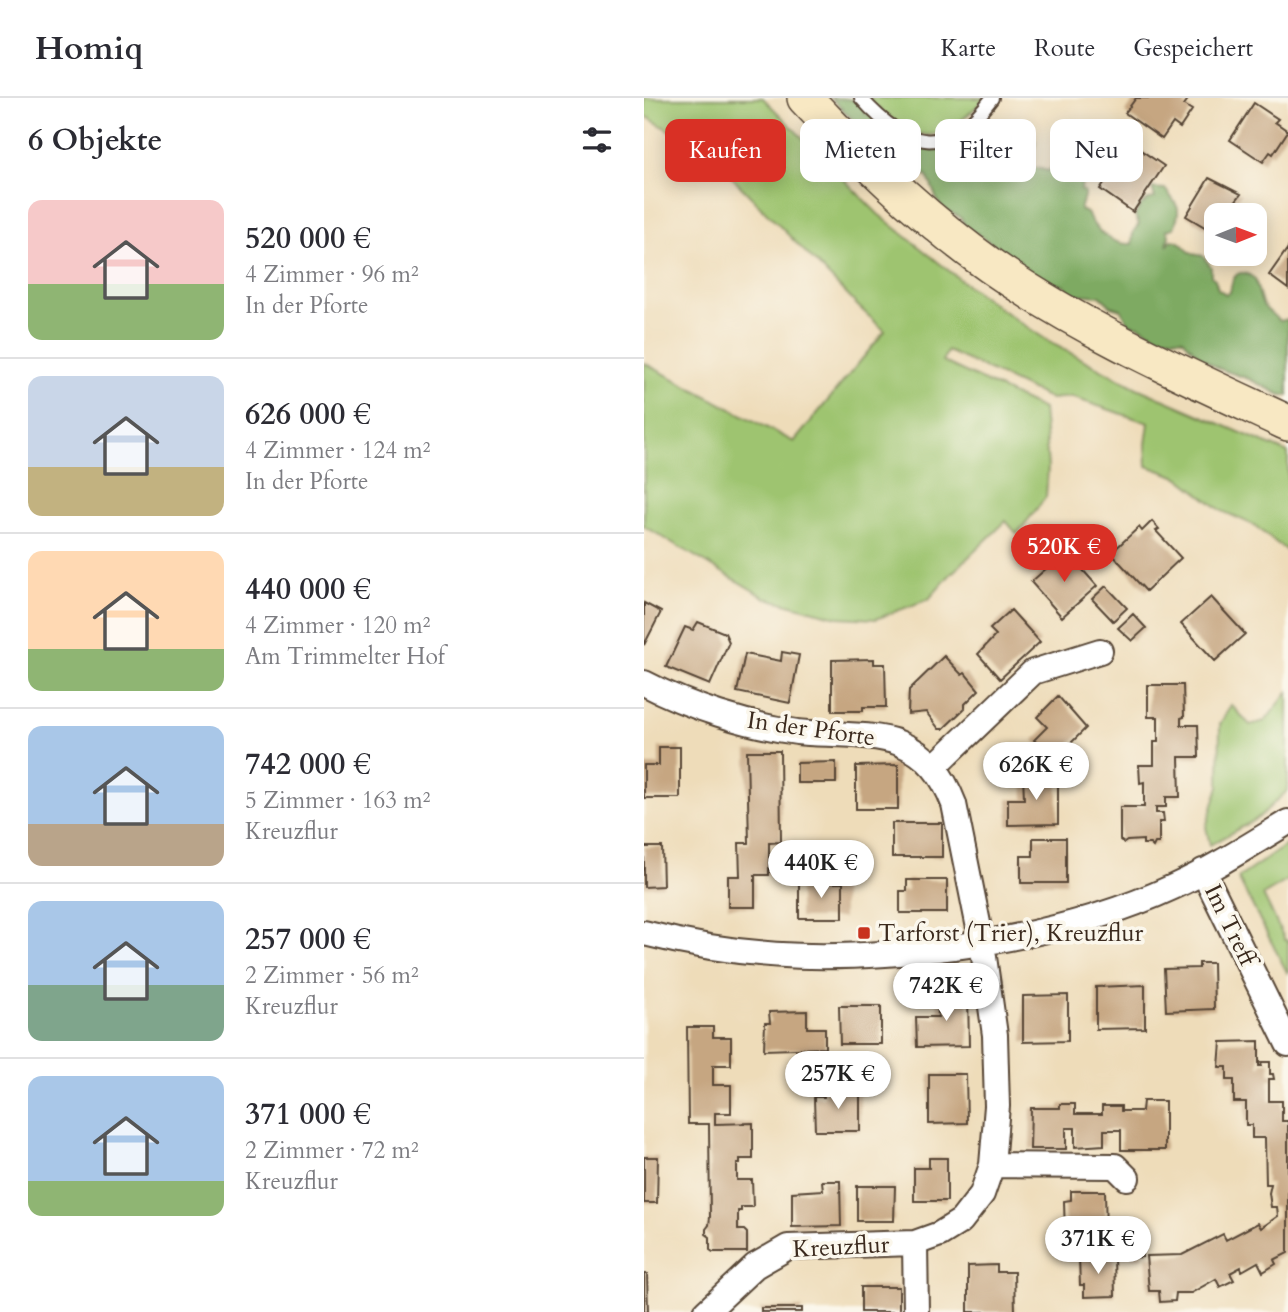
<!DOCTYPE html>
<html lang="de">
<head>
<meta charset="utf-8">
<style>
	body { margin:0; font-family:Cardo,serif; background:#f2f2f3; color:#2b2b33; height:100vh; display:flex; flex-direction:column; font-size:26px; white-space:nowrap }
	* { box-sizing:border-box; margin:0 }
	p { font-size:23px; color:#7c7c81 }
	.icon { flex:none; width:38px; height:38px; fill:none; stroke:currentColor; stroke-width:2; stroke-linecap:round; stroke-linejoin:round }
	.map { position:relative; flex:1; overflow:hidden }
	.drawer { display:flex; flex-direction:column; background:#fff; width:644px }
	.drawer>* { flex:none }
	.hud { position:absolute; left:21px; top:21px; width:518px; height:63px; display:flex; gap:14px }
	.needle { width:46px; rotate:89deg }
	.tools { position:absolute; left:560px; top:105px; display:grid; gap:14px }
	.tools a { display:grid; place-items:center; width:63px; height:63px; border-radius:14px; background:#fff; box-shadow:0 4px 18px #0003; font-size:35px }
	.price { position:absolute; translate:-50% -60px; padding:0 16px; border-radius:24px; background:#fff; color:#222; font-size:23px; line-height:46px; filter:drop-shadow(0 2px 4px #0008) }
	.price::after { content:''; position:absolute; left:50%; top:42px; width:21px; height:16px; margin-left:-10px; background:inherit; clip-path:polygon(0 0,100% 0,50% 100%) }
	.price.selected { background:#d93025; color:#fff }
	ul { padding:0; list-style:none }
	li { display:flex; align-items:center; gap:21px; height:175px; padding:0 28px }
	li+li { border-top:2px solid #e1e1e2 }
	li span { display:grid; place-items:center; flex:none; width:196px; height:140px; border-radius:14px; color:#555 }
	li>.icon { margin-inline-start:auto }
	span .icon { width:84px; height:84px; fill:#fffc; stroke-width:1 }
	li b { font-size:30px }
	h2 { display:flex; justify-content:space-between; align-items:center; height:84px; padding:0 28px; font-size:30px }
	.tag { padding:0 24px; border-radius:14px; background:#fff; box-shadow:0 4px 18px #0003; font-size:24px; line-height:63px }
	.tag.selected { background:#d93025; color:#fff }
	header { display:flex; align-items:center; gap:42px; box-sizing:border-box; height:98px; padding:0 35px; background:#fff; border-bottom:2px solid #e1e1e2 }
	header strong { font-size:33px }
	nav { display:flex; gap:38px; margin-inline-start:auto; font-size:24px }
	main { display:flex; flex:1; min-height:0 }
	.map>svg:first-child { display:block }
	.green { fill:#9ec46f; stroke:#6c7746; stroke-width:2 }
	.forest { fill:#7eaa62; stroke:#5c6a40; stroke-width:2 }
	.building { fill:#c6a681 }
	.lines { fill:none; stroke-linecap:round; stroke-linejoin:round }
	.service-casing { stroke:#564535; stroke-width:16 }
	.minor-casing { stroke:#564535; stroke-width:28 }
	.secondary-casing { stroke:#564535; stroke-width:38 }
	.service { stroke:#fff; stroke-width:12 }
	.minor { stroke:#fff; stroke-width:24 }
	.secondary { stroke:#f8e8c3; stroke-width:35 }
	.poi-dot { fill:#c8321e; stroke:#fbf7ec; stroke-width:2.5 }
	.labels { text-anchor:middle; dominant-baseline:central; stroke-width:7; stroke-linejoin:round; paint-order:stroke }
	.street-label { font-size:24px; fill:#3b2a1e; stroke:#fbf7ec }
	.poi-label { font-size:24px; fill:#3b2a1e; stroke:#fbf7ec; text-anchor:start }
</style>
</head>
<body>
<header>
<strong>Homiq</strong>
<nav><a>Karte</a><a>Route</a><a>Gespeichert</a></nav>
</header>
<main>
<section class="drawer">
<h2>6 Objekte<svg class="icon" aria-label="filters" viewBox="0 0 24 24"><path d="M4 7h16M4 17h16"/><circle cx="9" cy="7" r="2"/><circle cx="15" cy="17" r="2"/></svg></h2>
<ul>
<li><span style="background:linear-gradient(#f6c9c9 60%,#8fb573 0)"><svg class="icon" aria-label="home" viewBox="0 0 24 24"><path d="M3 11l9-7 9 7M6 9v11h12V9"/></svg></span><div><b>520 000 €</b><p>4 Zimmer · 96 m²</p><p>In der Pforte</p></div></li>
<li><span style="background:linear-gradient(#c9d6e8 65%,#c2b280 0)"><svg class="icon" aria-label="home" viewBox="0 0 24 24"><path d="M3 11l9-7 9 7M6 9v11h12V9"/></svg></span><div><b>626 000 €</b><p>4 Zimmer · 124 m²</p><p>In der Pforte</p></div></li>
<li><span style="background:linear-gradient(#ffd9b3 70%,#8fb573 0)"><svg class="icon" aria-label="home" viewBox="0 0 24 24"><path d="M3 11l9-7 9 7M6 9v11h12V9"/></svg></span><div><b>440 000 €</b><p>4 Zimmer · 120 m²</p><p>Am Trimmelter Hof</p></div></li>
<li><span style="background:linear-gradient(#a9c7e8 70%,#b9a48a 0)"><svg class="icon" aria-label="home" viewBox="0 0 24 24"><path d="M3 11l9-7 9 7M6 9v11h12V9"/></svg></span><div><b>742 000 €</b><p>5 Zimmer · 163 m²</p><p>Kreuzflur</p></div></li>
<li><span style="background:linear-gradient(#a9c7e8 60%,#7fa58c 0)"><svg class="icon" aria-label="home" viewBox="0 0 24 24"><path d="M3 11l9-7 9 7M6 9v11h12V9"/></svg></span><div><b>257 000 €</b><p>2 Zimmer · 56 m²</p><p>Kreuzflur</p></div></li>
<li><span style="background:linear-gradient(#a9c7e8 75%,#8fb573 0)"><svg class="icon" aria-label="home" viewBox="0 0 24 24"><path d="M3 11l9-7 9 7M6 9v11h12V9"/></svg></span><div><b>371 000 €</b><p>2 Zimmer · 72 m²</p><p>Kreuzflur</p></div></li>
</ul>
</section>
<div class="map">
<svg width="644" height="1214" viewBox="0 0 644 1214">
	<rect width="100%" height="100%" fill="#fbf7ec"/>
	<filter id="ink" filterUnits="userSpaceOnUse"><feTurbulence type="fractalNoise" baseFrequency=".0143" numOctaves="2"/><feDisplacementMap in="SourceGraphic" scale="14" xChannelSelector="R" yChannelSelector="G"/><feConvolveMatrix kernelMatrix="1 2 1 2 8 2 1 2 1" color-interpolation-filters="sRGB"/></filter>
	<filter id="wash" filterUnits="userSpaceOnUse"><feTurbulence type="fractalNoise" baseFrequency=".00686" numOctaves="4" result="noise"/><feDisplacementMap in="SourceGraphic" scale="28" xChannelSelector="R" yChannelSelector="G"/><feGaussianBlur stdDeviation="1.57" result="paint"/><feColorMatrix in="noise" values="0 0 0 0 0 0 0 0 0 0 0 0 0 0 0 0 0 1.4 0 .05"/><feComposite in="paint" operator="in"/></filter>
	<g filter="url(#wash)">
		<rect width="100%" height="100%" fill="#eedcb9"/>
		<path class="green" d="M0 0H119L234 116 319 184 364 216 407 245 493 290 644 355V454L610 427 578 413 534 379 503 368 502 346 505 325 427 299 407 301 304 253 298 263 399 311 404 369 402 399 373 436 362 423 305 478 285 501 232 521 193 519 122 500 0 428V265L150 344 241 233 215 209 67 58 0 17Z
			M221 0H341C289 55 274 43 221 0Z
			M644 594V692L614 720 566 747 562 729 575 688 576 626 587 607 606 627 621 623Z
			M644 746V782L619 797 641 842 644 843V876L594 780Z"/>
		<path class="forest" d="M187 0C203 0 217 0 221 16H228L282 48 295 52C320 43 321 14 349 29L352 37 367 28 389 38 392 45 384 64 389 69 405 73 411 62 425 57 432 60V69L425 80 438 85 437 92 441 95 436 112 443 115C451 134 469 147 488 146L489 134 495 126 491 118C495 109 501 101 511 100L508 90 521 91C534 108 538 109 530 130L523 132 525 137 523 148 527 142C539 142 539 151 549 156 552 157 556 157 559 158L567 169V178L571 181 574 191 582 196 586 194C588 177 595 168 611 181 619 208 613 204 636 223L644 221V298L637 297 605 281 576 271 555 258 539 241 515 239 495 228 485 226 477 211 467 208 456 198 428 196 420 187 410 186 401 181 396 183 357 156 352 148 330 134 322 132C318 114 312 119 300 112 289 104 290 80 277 74 270 71 264 74 256 69Z"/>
		<g id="blocks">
			<path class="building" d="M492 0H545L540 7 548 12 536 30 529 25 518 41 481 15Z
				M610 5 634 21 631 24 644 33 629 56 626 54 619 64 586 42Z
				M482 42 520 68 489 114 456 91 467 75 462 71Z
				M565 80 597 96 587 109 593 115 591 117H572V142L567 139 569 134 542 118Z
				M644 150V191L625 177Z
				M508 423 515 431 512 433 537 460 502 493 467 455 495 429 498 433Z
				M422 453 453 488 418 519 387 484Z
				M462 488 483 510 469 523 448 501Z
				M567 499 601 536 571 563 537 526Z
				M0 505 17 514 0 547Z
				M367 512 396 544 356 581 334 556 352 537 346 531Z
				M489 516 502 530 488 543 474 530Z
				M54 524 81 535 85 544 66 587 22 569 41 529 49 532Z
				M138 554 155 557 146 605 93 594 101 556 137 563Z
				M300 558 318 577 321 575 335 592 321 606V610L299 631H295L282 614 264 616 265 592Z
				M230 561V566H241L242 609H219V613H188V562Z
				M504 587H539L540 619 537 620V627H554L555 659H535L536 699H522V709H512V715H519L520 724H515V745H511L509 749 506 746H499V742L483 743 480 745 476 742V709H500V684L496 685 495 667H510V644H514V619H504Z
				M414 598 442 630 409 663 390 642 403 629 393 619Z
				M15 649H36V700H0V667H15Z
				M103 653H136L137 744 125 745V777H111V809H84V778H96L95 745H105Z
				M192 664V685H153V665Z
				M254 667V711H212V668Z
				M379 676H414V726L364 727V701H380Z
				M248 725H298V759H248Z
				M389 740H422V785H377V758H389Z
				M0 749H18L19 788 0 789Z
				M263 782H303V815H256V793H263Z
				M155 785H199V820H155Z
				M555 865H569L570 911 522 913 520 871 555 870Z
				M501 887V930L452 931V889Z
				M293 896H324L325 948 273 949 272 919H294Z
				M424 897V943L379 944V898Z
				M195 908H237V946H196Z
				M163 913V930H181V950L120 952 121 925H126L125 914Z
				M43 929H69V939H87V967H69V987H87V1015H71V1026L109 1025V1061H96V1066H93V1082H108L109 1109H97V1113H94V1132H100L103 1135V1154H69L66 1152V1139L62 1136V1131L65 1127 66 1119 65 1026H44Z
				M615 943V968H618L617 964H626V976H629L630 981H625V1003H638V1023H644V1155L630 1162 632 1166 619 1174 614 1164 598 1173 597 1169 586 1175 590 1182 576 1189 572 1181 547 1195H532L531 1203 516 1204 515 1193H505L502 1158 538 1157 579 1136 582 1142 614 1125 617 1130 634 1118 633 1109H627L625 1095 627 1086H622L621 1040H608V1027H602V1004H590V982H583V969H575L577 944Z
				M285 976H322L323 1025 285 1026Z
				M180 991H216V1033H171L170 999H180Z
				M499 1003H521V1052H477V1032H460V1047L431 1049V1030H422V1051H386L387 1010H416V1006H431V1016H458V1008H477V1013H498Z
				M0 1059H14L13 1105H0Z
				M285 1060H303V1103H270V1070H285Z
				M178 1083H196L197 1128 148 1129V1094L179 1092Z
				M213 1088H251L250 1123H213Z
				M427 1093H461L462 1137H421L420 1103 427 1102Z
				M486 1141 497 1142 498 1159 487 1160Z
				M470 1158 471 1198 440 1199V1187H436L435 1159Z
				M353 1167V1174H370L371 1214H324V1168Z
				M0 1176H3L4 1214H0Z
				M217 1189H255V1214H217Z
				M117 1210H158V1214H117Z"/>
		</g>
	</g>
	<g filter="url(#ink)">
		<use href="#blocks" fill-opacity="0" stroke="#564535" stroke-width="2"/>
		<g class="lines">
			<g class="service-casing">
				<path id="service" d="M217 0C263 52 303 61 348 0"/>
			</g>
			<g class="minor-casing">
				<path id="minor" d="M0 585C46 609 102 627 153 634 180 637 232 635 255 645 284 657 299 677 310 706L338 845 351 937 353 1008 348 1067 338 1096 317 1123 296 1136 271 1145 144 1149 111 1168 62 1214
					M291 668 389 574 456 553
					M559 773 644 946
					M0 835C108 863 200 863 310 849 385 839 460 821 529 789 569 771 606 747 644 724
					M348 1067 471 1068 483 1080
					M271 1145 272 1214"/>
			</g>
			<g class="secondary-casing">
				<path id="secondary" d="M161 0C218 61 279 120 347 168 439 232 543 278 644 325"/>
			</g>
			<use href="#service" class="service"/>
			<use href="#minor" class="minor"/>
			<use href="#secondary" class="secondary"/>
		</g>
	</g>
	<rect class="poi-dot" x="213" y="828" width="14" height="14" rx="3.5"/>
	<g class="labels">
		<g class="street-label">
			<text transform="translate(167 631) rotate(8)">In der Pforte</text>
			<text transform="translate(586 827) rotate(64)">Im Treff</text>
			<text transform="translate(197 1149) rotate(-3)">Kreuzflur</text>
		</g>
		<g class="poi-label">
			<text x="234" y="835">Tarforst (Trier), Kreuzflur</text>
		</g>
	</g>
</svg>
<div class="tools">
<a><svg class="needle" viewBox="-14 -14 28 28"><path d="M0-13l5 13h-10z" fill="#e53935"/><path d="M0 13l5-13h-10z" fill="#7c7c81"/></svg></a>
</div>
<b class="price selected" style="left:420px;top:486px">520K €</b>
<b class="price" style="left:392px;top:704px">626K €</b>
<b class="price" style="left:177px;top:802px">440K €</b>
<b class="price" style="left:302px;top:925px">742K €</b>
<b class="price" style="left:194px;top:1013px">257K €</b>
<b class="price" style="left:454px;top:1178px">371K €</b>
<div class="hud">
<a class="tag selected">Kaufen</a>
<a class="tag">Mieten</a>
<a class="tag">Filter</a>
<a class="tag">Neu</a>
</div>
</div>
</main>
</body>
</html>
